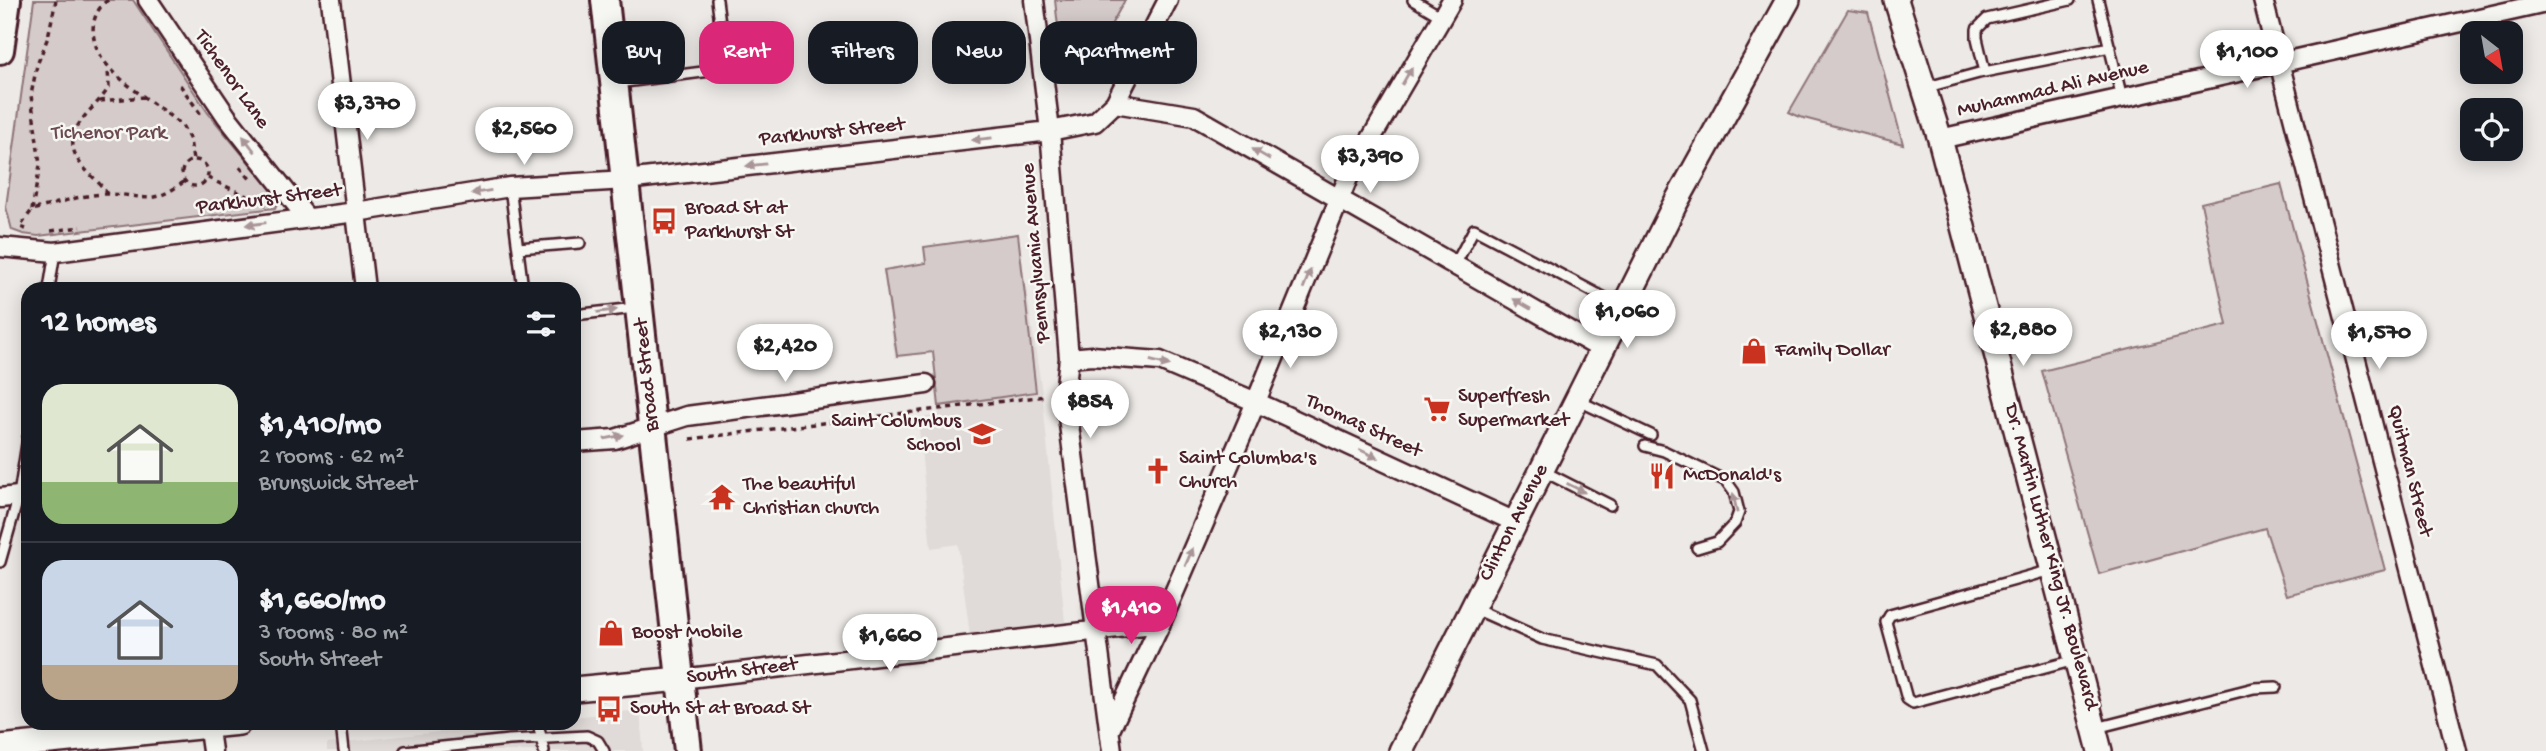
<!DOCTYPE html>
<html lang="en">
<head>
<meta charset="utf-8">
<style>
	body { margin:0; font-family:"Gochi Hand",sans-serif; background:#20242c; color:#f1f3f6; height:100vh; display:flex; flex-direction:column; font-size:26px; white-space:nowrap }
	* { box-sizing:border-box; margin:0 }
	p { font-size:23px; color:#9ea1a6 }
	.icon { flex:none; width:38px; height:38px; fill:none; stroke:currentColor; stroke-width:2; stroke-linecap:round; stroke-linejoin:round }
	.map { position:relative; flex:1; overflow:hidden }
	.drawer { position:absolute; left:21px; top:282px; width:560px; height:448px; display:flex; flex-direction:column; background:#171b24; border-radius:21px; box-shadow:0 4px 18px #0003 }
	.drawer>* { flex:none }
	.guide { position:absolute; left:602px; top:21px; width:665px; height:63px; display:flex; gap:14px }
	.needle { width:46px; rotate:149deg }
	.controls { position:absolute; left:2460px; top:21px; display:grid; gap:14px }
	.controls a { display:grid; place-items:center; width:63px; height:63px; border-radius:14px; background:#171b24; box-shadow:0 4px 18px #0003; font-size:35px }
	.price { position:absolute; translate:-50% -60px; padding:0 16px; border-radius:24px; background:#fff; color:#222; font-size:23px; line-height:46px; filter:drop-shadow(0 2px 4px #0008) }
	.price::after { content:''; position:absolute; left:50%; top:42px; width:21px; height:16px; margin-left:-10px; background:inherit; clip-path:polygon(0 0,100% 0,50% 100%) }
	.price.on { background:#db2777; color:#fff }
	ul { padding:0; list-style:none }
	li { display:flex; align-items:center; gap:21px; height:175px; padding:0 21px }
	li+li { border-top:2px solid #363941 }
	li span { display:grid; place-items:center; flex:none; width:196px; height:140px; border-radius:21px; color:#555 }
	li>.icon { margin-inline-start:auto }
	span .icon { width:84px; height:84px; fill:#fffc; stroke-width:1 }
	li b { font-size:30px }
	h2 { display:flex; justify-content:space-between; align-items:center; height:84px; padding:0 21px; font-size:30px }
	.chip { padding:0 24px; border-radius:21px; background:#171b24; box-shadow:0 4px 18px #0003; font-size:24px; line-height:63px }
	.chip.on { background:#db2777; color:#fff }
	.map>svg:first-child { display:block }
	.built { fill:#e0dad8 }
	.green { fill:#d4cbca; stroke:#8f757a; stroke-width:2 }
	.lines { fill:none; stroke-linecap:round; stroke-linejoin:round }
	.lane-casing { stroke:#4a1f2b; stroke-width:14 }
	.street-casing { stroke:#4a1f2b; stroke-width:23 }
	.secondary-casing { stroke:#4a1f2b; stroke-width:28 }
	.primary-casing { stroke:#4a1f2b; stroke-width:32 }
	.path { stroke:#4a1f2b; stroke-width:3.5; stroke-dasharray:5 5; stroke-linecap:butt }
	.lane { stroke:#f6f6f2; stroke-width:9 }
	.street { stroke:#f6f6f2; stroke-width:18 }
	.secondary { stroke:#f6f6f2; stroke-width:23 }
	.primary { stroke:#f6f6f2; stroke-width:26 }
	.oneway { fill:#a99598 }
	.labels { text-anchor:middle; dominant-baseline:central; stroke-width:5; stroke-linejoin:round; paint-order:stroke }
	.street-label { font-size:21px; fill:#4a1f2b; stroke:#f6f6f2 }
	.park-label { font-size:21px; fill:#6c4a53; stroke:#f6f6f2 }
	.poi-label { font-size:21px; fill:#4a1f2b; stroke:#f6f6f2; text-anchor:start }
</style>
</head>
<body>
<div class="map">
<svg width="2546" height="751" viewBox="0 0 2546 751">
	<rect width="100%" height="100%" fill="#ece9e6"/>
	<filter id="ink" filterUnits="userSpaceOnUse"><feTurbulence type="fractalNoise" baseFrequency=".0143" numOctaves="2"/><feDisplacementMap in="SourceGraphic" scale="14" xChannelSelector="R" yChannelSelector="G"/><feConvolveMatrix kernelMatrix="1 2 1 2 8 2 1 2 1" color-interpolation-filters="sRGB"/></filter>
	<g filter="url(#ink)">
		<path class="built" d="M1018 234 1042 393 1065 623 970 635 958 544 931 548 918 419 939 415 932 353 895 358 883 269 925 262 924 246Z
			M640 710 643 751H327V744L523 723H574V717Z"/>
		<path class="green" d="M34 0H133L208 113 279 199 275 208 38 236 23 234 12 230 6 207Z
			M1055 0H1125L1089 64 1062 62Z
			M1848 10 1868 13 1903 144 1800 117 1789 112Z
			M2281 184 2385 570 2287 595 2265 528 2099 574 2042 371 2227 325 2201 203Z
			M1018 234 1036 392 939 406 933 352 897 356 884 270 926 263 924 247Z"/>
		<g class="lines">
			<g class="lane-casing">
				<path id="lane" d="M1413 0 1442 17
					M2098 0 2122 98
					M1985 72 1977 38V29L1987 19 2070 0
					M617 83 726 69 717 0
					M1924 88 1979 73 2110 47
					M510 187 523 289
					M518 248 580 243
					M1455 265 1474 229 1622 307
					M49 289 55 252
					M574 315 635 308
					M1579 401 1651 435
					M1645 446 1664 451 1726 481 1734 492 1739 512 1735 523 1717 542 1697 548
					M1543 471 1610 505
					M0 562 19 495 28 437
					M2051 570 1890 615 1886 622 1907 699 1913 703 2075 660
					M1475 609 1542 639 1657 665 1690 700 1704 751
					M341 723 344 751
					M538 723 544 751
					M2096 728 2254 688 2276 687
					M405 751 509 740 587 736 598 741 604 751"/>
			</g>
			<g class="street-casing">
				<path id="street" d="M148 0 227 117 306 217
					M331 0 365 289
					M1034 0 1050 131 1069 358 1065 394 1112 751
					M2263 0 2457 751
					M1115 103 1194 116 1603 350
					M1940 139 2546 3
					M0 247 55 252 356 212 510 187 626 180 1050 131 1095 122 1115 103 1168 0
					M1069 358 1092 356 1160 361 1256 402 1515 522
					M574 442 615 439 687 416 926 384
					M0 498 28 495
					M680 679 1161 623
					M208 723 212 751
					M1110 730 1161 623 1248 421 1348 178 1452 0"/>
			</g>
			<g class="secondary-casing">
				<path id="secondary" d="M1896 0 1940 139 2100 751
					M574 689 680 679
					M0 747 239 723
					M1401 751 1674 206 1788 0"/>
			</g>
			<g class="primary-casing">
				<path id="primary" d="M605 0 688 751
					M0 50 7 0"/>
			</g>
			<path class="path" d="M108 0C85 17 91 49 110 68 131 91 160 106 183 127L190 140 193 160
				M180 85 202 116
				M100 101 144 97
				M182 173a13 13 0 1 1 26 0a13 13 0 1 1-26 0Z
				M240 167 251 180
				M208 178 266 205
				M107 194C100 181 86 173 78 160 59 128 97 109 109 87L108 69
				M32 210 40 165 31 95 37 65 48 37 56 0
				M26 229 20 227 32 210C56 204 82 194 107 194 145 194 149 208 185 181
				M51 231 81 227
				M690 439 1046 396"/>
			<use href="#lane" class="lane"/>
			<use href="#street" class="street"/>
			<use href="#secondary" class="secondary"/>
			<use href="#primary" class="primary"/>
		</g>
		<defs><path id="oneway-solid" d="M-6-.8H1V-3.2L6.5 0L1 3.2V.8H-6Z" transform="scale(1.75)"/></defs>
		<g class="oneway">
			<use href="#oneway-solid" transform="translate(1407 76) rotate(-60)"/>
			<use href="#oneway-solid" transform="translate(982 139) rotate(174)"/>
			<use href="#oneway-solid" transform="translate(249 144) rotate(-128)"/>
			<use href="#oneway-solid" transform="translate(1261 154) rotate(-150)"/>
			<use href="#oneway-solid" transform="translate(756 165) rotate(174)"/>
			<use href="#oneway-solid" transform="translate(481 192) rotate(171)"/>
			<use href="#oneway-solid" transform="translate(256 224) rotate(172)"/>
			<use href="#oneway-solid" transform="translate(1307 279) rotate(-68)"/>
			<use href="#oneway-solid" transform="translate(1522 304) rotate(-150)"/>
			<use href="#oneway-solid" transform="translate(607 311) rotate(-7)"/>
			<use href="#oneway-solid" transform="translate(1160 363) rotate(14)"/>
			<use href="#oneway-solid" transform="translate(614 437) rotate(-11)"/>
			<use href="#oneway-solid" transform="translate(1369 454) rotate(25)"/>
			<use href="#oneway-solid" transform="translate(1576 488) rotate(27)"/>
			<use href="#oneway-solid" transform="translate(1735 503) rotate(-102)"/>
			<use href="#oneway-solid" transform="translate(1189 557) rotate(-67)"/>
		</g>
	</g>
	<defs>
		<g id="bus-bare" transform="scale(2.1)"><path d="M-5-6H5V4H4V6H2V4H-2V6H-4V4H-5ZM-3.5-4V0h7V-4ZM-3.5 1.2v1.5H-2V1.2ZM2 1.2v1.5H3.5V1.2Z" fill="#c8321e" stroke="#f6f6f2" stroke-width="2.5" paint-order="stroke"/></g>
		<g id="shop-bare" transform="scale(2.1)"><path d="M-5-2.5h2.3a2.7 3.5 0 0 1 5.4 0H5L5.5 6h-11ZM-1.5-2.5h3a1.5 2.3 0 0 0-3 0Z" fill="#c8321e" stroke="#f6f6f2" stroke-width="2.5" paint-order="stroke"/></g>
		<g id="supermarket-bare" transform="scale(2.1)"><path d="M-6-5.5h2.5l.6 2H6L4.5 2H-2.5L-4.4-4H-6ZM-1.5 3.2a1.3 1.3 0 1 0 .1 0ZM3 3.2a1.3 1.3 0 1 0 .1 0Z" fill="#c8321e" stroke="#f6f6f2" stroke-width="2.5" paint-order="stroke"/></g>
		<g id="school-bare" transform="scale(2.1)"><path d="M0-5L7-2L0 1L-7-2ZM-4 1L0 2.5L4 1V4Q0 6-4 4Z" fill="#c8321e" stroke="#f6f6f2" stroke-width="2.5" paint-order="stroke"/></g>
		<g id="church-bare" transform="scale(2.1)"><path d="M-1.2-6h2.4v3.5h3.3v2.4h-3.3V6h-2.4V-.1h-3.3v-2.4h3.3Z" fill="#c8321e" stroke="#f6f6f2" stroke-width="2.5" paint-order="stroke"/></g>
		<g id="restaurant-bare" transform="scale(2.1)"><path d="M-5-6h1v4h1v-4h1v4h1v-4h1v5L-1.5 .5V6h-2V.5L-5-1ZM5-6V6H3V1.5H1.5Q1.5-4 5-6Z" fill="#c8321e" stroke="#f6f6f2" stroke-width="2.5" paint-order="stroke"/></g>
		<g id="temple-bare" transform="scale(2.1)"><path d="M0-6L5-2H3V0L6.5 2.5H4V6H1.5V3h-3V6H-4V2.5H-6.5L-3 0V-2H-5Z" fill="#c8321e" stroke="#f6f6f2" stroke-width="2.5" paint-order="stroke"/></g>
	</defs>
	<g fill-rule="evenodd">
		<use href="#bus-bare" x="664" y="221"/>
		<use href="#shop-bare" x="1754" y="351"/>
		<use href="#supermarket-bare" x="1437" y="409"/>
		<use href="#school-bare" x="982" y="434"/>
		<use href="#church-bare" x="1158" y="471"/>
		<use href="#restaurant-bare" x="1662" y="476"/>
		<use href="#temple-bare" x="722" y="497"/>
		<use href="#shop-bare" x="611" y="633"/>
		<use href="#bus-bare" x="609" y="709"/>
	</g>
	<g class="labels">
		<g class="street-label">
			<text transform="translate(231 80) rotate(55)">Tichenor Lane</text>
			<text transform="translate(2053 90) rotate(-13)">Muhammad Ali Avenue</text>
			<text transform="translate(832 133) rotate(-6)">Parkhurst Street</text>
			<text transform="translate(269 200) rotate(-7)">Parkhurst Street</text>
			<text transform="translate(1037 253) rotate(-95)">Pennsylvania Avenue</text>
			<text transform="translate(648 375) rotate(-96)">Broad Street</text>
			<text transform="translate(1363 427) rotate(25)">Thomas Street</text>
			<text transform="translate(2409 471) rotate(76)">Quitman Street</text>
			<text transform="translate(1515 523) rotate(-63)">Clinton Avenue</text>
			<text transform="translate(2050 557) rotate(75)">Dr. Martin Luther King Jr. Boulevard</text>
			<text transform="translate(742 672) rotate(-7)">South Street</text>
		</g>
		<g class="park-label">
			<text x="109" y="134">Tichenor Park</text>
		</g>
		<g class="poi-label">
			<text x="685" y="209">Broad St at<tspan x="685" dy="24">Parkhurst St</tspan></text>
			<text x="1775" y="351">Family Dollar</text>
			<text x="1458" y="397">Superfresh<tspan x="1458" dy="24">Supermarket</tspan></text>
			<text x="961" y="422" text-anchor="end">Saint Columbus<tspan x="961" dy="24">School</tspan></text>
			<text x="1179" y="459">Saint Columba's<tspan x="1179" dy="24">Church</tspan></text>
			<text x="1683" y="476">McDonald's</text>
			<text x="743" y="485">The beautiful<tspan x="743" dy="24">Christian church</tspan></text>
			<text x="632" y="633">Boost Mobile</text>
			<text x="630" y="709">South St at Broad St</text>
		</g>
	</g>
</svg>
<div class="controls">
<a><svg class="needle" viewBox="-14 -14 28 28"><path d="M0-13l5 13h-10z" fill="#e53935"/><path d="M0 13l5-13h-10z" fill="#9ea1a6"/></svg></a>
<a><svg class="icon" aria-label="locate" viewBox="0 0 24 24"><circle cx="12" cy="12" r="6"/><path d="M12 2v4M12 18v4M2 12h4M18 12h4"/></svg></a>
</div>
<b class="price" style="left:2247px;top:90px">$1,100</b>
<b class="price" style="left:367px;top:142px">$3,370</b>
<b class="price" style="left:524px;top:167px">$2,560</b>
<b class="price" style="left:1370px;top:195px">$3,390</b>
<b class="price" style="left:1627px;top:350px">$1,060</b>
<b class="price" style="left:2023px;top:368px">$2,880</b>
<b class="price" style="left:1290px;top:370px">$2,130</b>
<b class="price" style="left:2379px;top:371px">$1,570</b>
<b class="price" style="left:785px;top:384px">$2,420</b>
<b class="price" style="left:1090px;top:440px">$854</b>
<b class="price on" style="left:1131px;top:646px">$1,410</b>
<b class="price" style="left:890px;top:674px">$1,660</b>
<div class="guide">
<a class="chip">Buy</a>
<a class="chip on">Rent</a>
<a class="chip">Filters</a>
<a class="chip">New</a>
<a class="chip">Apartment</a>
</div>
<section class="drawer">
<h2>12 homes<svg class="icon" aria-label="filters" viewBox="0 0 24 24"><path d="M4 7h16M4 17h16"/><circle cx="9" cy="7" r="2"/><circle cx="15" cy="17" r="2"/></svg></h2>
<ul>
<li><span style="background:linear-gradient(#dfe7d0 70%,#8fb573 0)"><svg class="icon" aria-label="home" viewBox="0 0 24 24"><path d="M3 11l9-7 9 7M6 9v11h12V9"/></svg></span><div><b>$1,410/mo</b><p>2 rooms · 62 m²</p><p>Brunswick Street</p></div></li>
<li><span style="background:linear-gradient(#c9d6e8 75%,#b9a48a 0)"><svg class="icon" aria-label="home" viewBox="0 0 24 24"><path d="M3 11l9-7 9 7M6 9v11h12V9"/></svg></span><div><b>$1,660/mo</b><p>3 rooms · 80 m²</p><p>South Street</p></div></li>
</ul>
</section>
</div>
</body>
</html>
